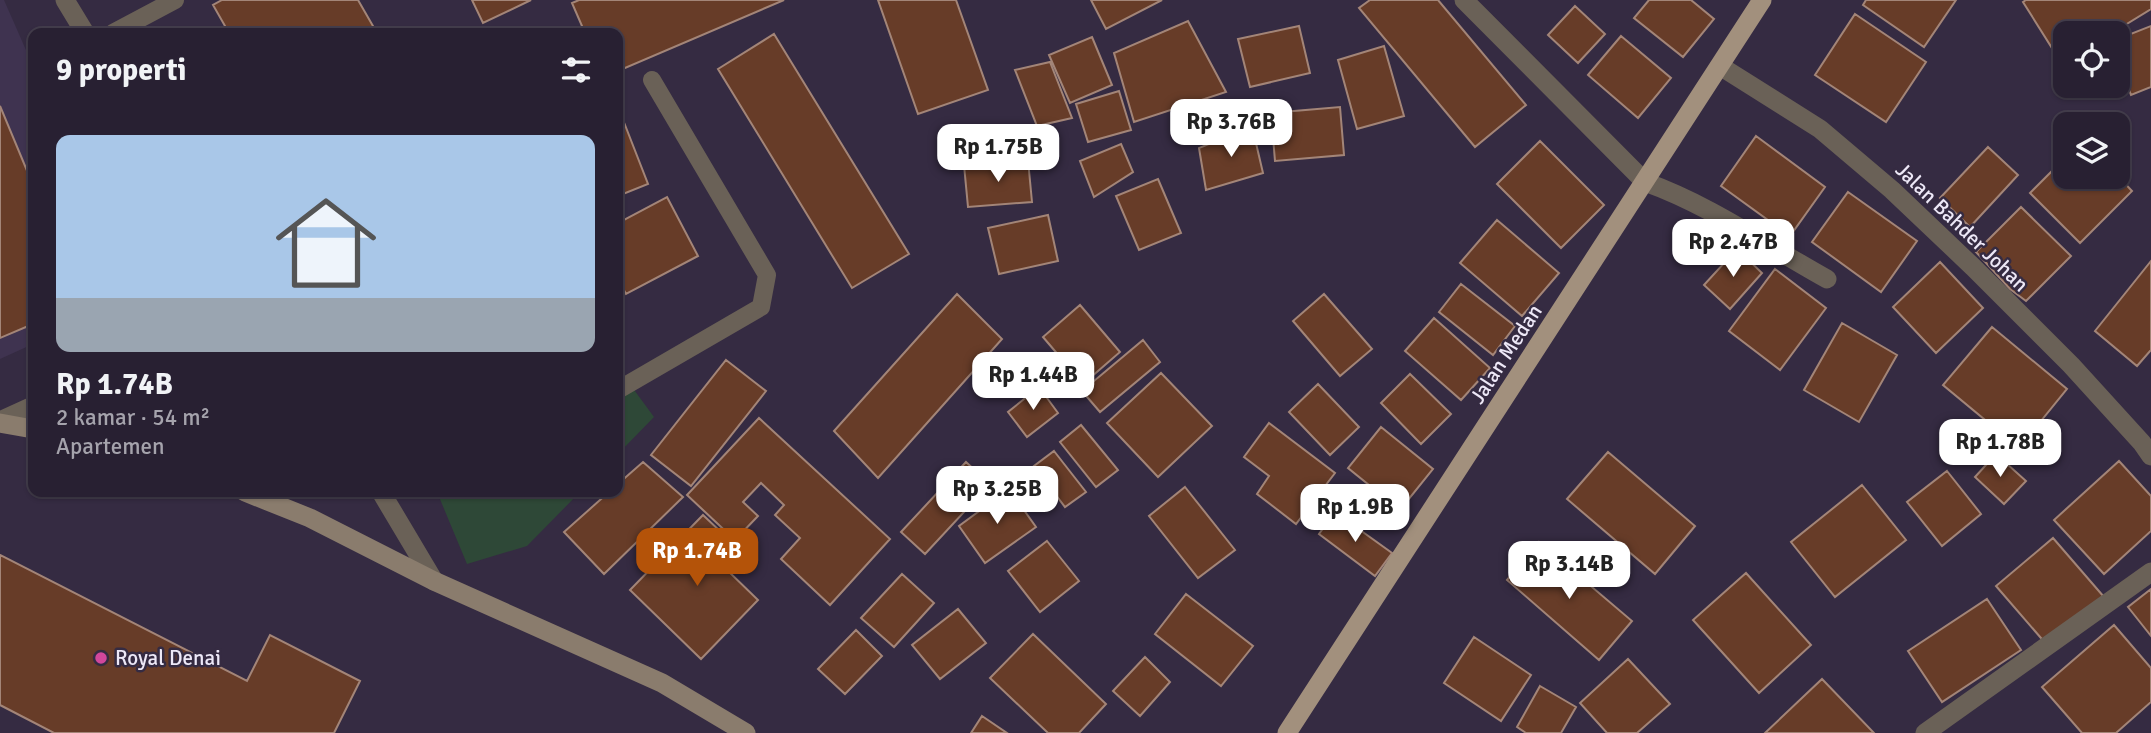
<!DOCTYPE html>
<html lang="id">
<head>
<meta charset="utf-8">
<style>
	body { margin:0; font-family:Signika,sans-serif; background:#342d3e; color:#f1f3f6; height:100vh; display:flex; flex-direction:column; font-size:26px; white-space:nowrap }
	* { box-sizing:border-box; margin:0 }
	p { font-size:23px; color:#a5a3ac }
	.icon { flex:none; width:38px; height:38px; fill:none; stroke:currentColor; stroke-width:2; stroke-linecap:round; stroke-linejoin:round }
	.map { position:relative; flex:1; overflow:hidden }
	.drawer { position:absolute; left:28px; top:28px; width:595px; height:469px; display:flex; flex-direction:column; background:#282032; border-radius:14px; box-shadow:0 2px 5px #0004,0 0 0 2px #443e4d }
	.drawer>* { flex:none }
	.fabs { position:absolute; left:2053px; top:21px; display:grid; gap:14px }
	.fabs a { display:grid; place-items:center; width:77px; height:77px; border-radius:14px; background:#282032; box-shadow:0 2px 5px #0004,0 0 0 2px #443e4d; font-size:35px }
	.price { position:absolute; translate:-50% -60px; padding:0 16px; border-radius:14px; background:#fff; color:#222; font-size:23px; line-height:46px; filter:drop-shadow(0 2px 4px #0008) }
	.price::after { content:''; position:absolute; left:50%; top:42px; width:21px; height:16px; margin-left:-10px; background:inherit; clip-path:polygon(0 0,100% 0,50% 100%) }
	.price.selected { background:#b45309; color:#fff }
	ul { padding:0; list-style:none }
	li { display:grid; align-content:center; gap:14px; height:371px; padding:0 28px }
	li+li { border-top:2px solid #443e4d }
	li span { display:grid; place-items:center; height:217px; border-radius:14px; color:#555 }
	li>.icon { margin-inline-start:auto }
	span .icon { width:126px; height:126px; fill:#fffc; stroke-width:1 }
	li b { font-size:30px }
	h2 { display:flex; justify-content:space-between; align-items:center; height:84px; padding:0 28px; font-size:30px }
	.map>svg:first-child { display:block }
	.built { fill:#3f3350 }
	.green { fill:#2e4837 }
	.building { fill:#673c28; stroke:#a38578; stroke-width:2 }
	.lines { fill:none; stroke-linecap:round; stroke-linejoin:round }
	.service { stroke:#6a6157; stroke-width:18 }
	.minor { stroke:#6a6157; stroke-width:19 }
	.tertiary { stroke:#6a6157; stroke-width:19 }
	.secondary { stroke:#8a7c6d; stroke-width:19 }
	.primary { stroke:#a2907d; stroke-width:19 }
	.hotel-dot { fill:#d1479c; stroke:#352b42; stroke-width:2.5 }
	.labels { text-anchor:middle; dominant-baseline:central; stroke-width:5; stroke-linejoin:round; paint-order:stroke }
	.street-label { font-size:21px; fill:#ede8f7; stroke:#352b42 }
	.poi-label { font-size:21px; fill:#ede8f7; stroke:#352b42; text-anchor:start }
</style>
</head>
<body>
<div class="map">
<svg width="2151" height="733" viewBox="0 0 2151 733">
	<rect width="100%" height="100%" fill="#352b42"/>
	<path class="built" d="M0 0H4L33 66V344L0 359Z"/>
	<path class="green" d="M618 368 654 417 618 454Z
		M437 492H580L527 546 467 564Z"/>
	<path class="building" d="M222 0H358L377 33H229L213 5Z
		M472 0H531L483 23Z
		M579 0H784L618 71V33H585L572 3Z
		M878 0H956L988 90 918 114Z
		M1091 0H1162L1106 29Z
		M1370 0H1438L1526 105 1475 147 1359 8Z
		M1649 0H1691L1714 19 1683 57 1634 18Z
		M1866 0H1956L1924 47 1863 5Z
		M2026 0H2151V9L2112 33H2065V62L2062 64 2023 2Z
		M1575 6 1605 34 1578 63 1548 35Z
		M1855 14 1926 62 1886 122 1815 75Z
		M1188 21 1226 92 1134 122 1114 53Z
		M1299 26 1310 73 1250 87 1238 39Z
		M2151 26V87L2131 95 2118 59V39Z
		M774 34 909 254 852 288 718 69Z
		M1621 36 1671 78 1638 118 1588 75Z
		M1092 37 1112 85 1070 103 1049 55Z
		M1384 46 1404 116 1357 129 1338 60Z
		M1050 62 1072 118 1037 126 1015 70Z
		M1119 91 1131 130 1088 142 1076 104Z
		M0 106 33 185V324L0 338Z
		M618 107 648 184 618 196Z
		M1340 107 1344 155 1275 161 1271 113Z
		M1252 126 1263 173 1206 190 1199 148Z
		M1756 136 1825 187 1790 236 1721 186Z
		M1540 141 1604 205 1561 248 1497 184Z
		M1121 144 1133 172 1094 197 1080 161Z
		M1988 147 2018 175 1970 227 1940 198Z
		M2065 158V177L2118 176 2132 191 2080 243 2030 193Z
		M1028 160 1032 202 968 207 964 165Z
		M1158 179 1181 233 1139 250 1116 196Z
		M1848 192 1917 241 1881 292 1812 242Z
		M667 197 698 256 626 294 618 279V223Z
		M2021 207 2071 256 2026 301 2010 289 1976 252Z
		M1048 215 1058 261 999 274 988 228Z
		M1497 220 1559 273 1522 316 1460 263Z
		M1737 249 1762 273 1730 309 1704 285Z
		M2151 261V350L2137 366 2095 331Z
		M1940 262 1983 308 1936 353 1893 307Z
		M1775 269 1826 308 1780 370 1729 331Z
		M1461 284 1515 326 1493 355 1439 312Z
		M957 294 1002 339 878 478 834 431Z
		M1324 294 1372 349 1340 376 1293 321Z
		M1080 305 1120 352 1083 384 1043 337Z
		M1434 318 1490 368 1461 400 1405 351Z
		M1842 323 1897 355 1859 422 1804 390Z
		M1992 327 2067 389 2019 448 1943 385Z
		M1143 340 1160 362 1100 412 1082 391Z
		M726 360 766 391 691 486 651 455Z
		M1161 373 1212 426 1158 477 1107 423Z
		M1410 374 1451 414 1421 444 1381 403Z
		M1318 384 1359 427 1330 455 1289 412Z
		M1039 387 1058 413 1027 437 1008 412Z
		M759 418 890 539 830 605 781 559 800 538 775 515 784 505 761 483 743 502 758 516 735 540 687 495Z
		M1269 423 1335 473 1296 524 1257 494 1269 476 1244 457Z
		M1081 425 1118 470 1096 487 1060 442Z
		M1381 427 1433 469 1400 510 1348 468Z
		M1054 451 1086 492 1065 507 1034 466Z
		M1608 452 1695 526 1655 574 1567 499Z
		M1996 454 2026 481 2004 504 1975 477Z
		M2119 461 2151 496V531L2104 574 2054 520Z
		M643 462 683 497 604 574 564 532 609 492H618V484Z
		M966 462 990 484 925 554 901 532Z
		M1947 471 1981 514 1942 546 1907 502Z
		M1862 485 1906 540 1835 597 1791 542Z
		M1185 487 1235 550 1198 578 1149 516Z
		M1009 489 1036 527 985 563 959 526Z
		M1335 512 1392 553 1375 576 1319 534Z
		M703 515 742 552 726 569 758 600 701 659 630 590Z
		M2053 538 2104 597 2047 645 1996 586Z
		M1047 541 1079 581 1040 612 1008 571Z
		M1539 542 1632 621 1599 660 1507 580Z
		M0 555 247 681 270 635 360 681 334 733H54L0 705Z
		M1746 573 1811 645 1759 693 1693 620Z
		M902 574 934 603 894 647 861 618Z
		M2151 589V636L2128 607Z
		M1186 594 1253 646 1221 686 1155 634Z
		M1987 599 2021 650 1942 702 1908 651Z
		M958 609 986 643 940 679 912 645Z
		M2114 625 2151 668V702L2116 733H2082L2042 687Z
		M856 630 882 656 845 694 818 669Z
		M1033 634 1106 704 1079 733H1048L990 678Z
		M1474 637 1531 675 1501 721 1444 683Z
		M1145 657 1170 682 1140 716 1113 691Z
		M1628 659 1670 704 1637 733H1607L1580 703Z
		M1822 679 1874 733H1765Z
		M1540 686 1576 707 1561 733H1526L1517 727Z
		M982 716 1007 733H971Z"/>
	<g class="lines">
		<path class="service" d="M113 33 175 0
			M618 390 761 307 767 275 652 80"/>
		<path class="minor" d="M1464 0 1645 182C1710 205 1767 246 1827 279
			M1720 66 1820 129 1892 190 1973 267 2071 365 2142 443 2151 456
			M1925 733 2151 572"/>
		<path class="tertiary" d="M65 0 85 33
			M0 421 33 406
			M381 492 434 581"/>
		<path class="secondary" d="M0 423 33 429
			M245 492 310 518 434 581 662 683 746 733"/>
		<path class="primary" d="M1287 733 1762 0"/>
	</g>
	<circle class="hotel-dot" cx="101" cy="658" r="7"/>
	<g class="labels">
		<g class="street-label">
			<text transform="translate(1962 227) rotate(44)">Jalan Bahder Johan</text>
			<text transform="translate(1506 354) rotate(-57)">Jalan Medan</text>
		</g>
		<g class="poi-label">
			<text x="115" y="658">Royal Denai</text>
		</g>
	</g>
</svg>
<div class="fabs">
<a><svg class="icon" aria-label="locate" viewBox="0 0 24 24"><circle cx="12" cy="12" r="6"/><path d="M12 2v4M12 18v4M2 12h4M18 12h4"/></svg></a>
<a><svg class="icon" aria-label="layers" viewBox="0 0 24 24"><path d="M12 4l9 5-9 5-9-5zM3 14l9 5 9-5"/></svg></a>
</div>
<b class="price" style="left:1231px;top:159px">Rp 3.76B</b>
<b class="price" style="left:998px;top:184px">Rp 1.75B</b>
<b class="price" style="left:1733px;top:279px">Rp 2.47B</b>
<b class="price" style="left:1033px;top:412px">Rp 1.44B</b>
<b class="price" style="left:2000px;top:479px">Rp 1.78B</b>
<b class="price" style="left:997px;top:526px">Rp 3.25B</b>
<b class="price" style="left:1355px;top:544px">Rp 1.9B</b>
<b class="price selected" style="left:697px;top:588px">Rp 1.74B</b>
<b class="price" style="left:1569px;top:601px">Rp 3.14B</b>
<section class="drawer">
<h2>9 properti<svg class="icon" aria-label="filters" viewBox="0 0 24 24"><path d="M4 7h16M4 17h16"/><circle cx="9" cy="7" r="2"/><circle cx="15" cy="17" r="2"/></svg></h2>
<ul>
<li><span style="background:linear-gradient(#a9c7e8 75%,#9aa5b1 0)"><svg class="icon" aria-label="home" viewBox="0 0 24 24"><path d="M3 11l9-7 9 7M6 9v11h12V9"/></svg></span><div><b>Rp 1.74B</b><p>2 kamar · 54 m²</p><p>Apartemen</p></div></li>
</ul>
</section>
</div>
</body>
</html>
